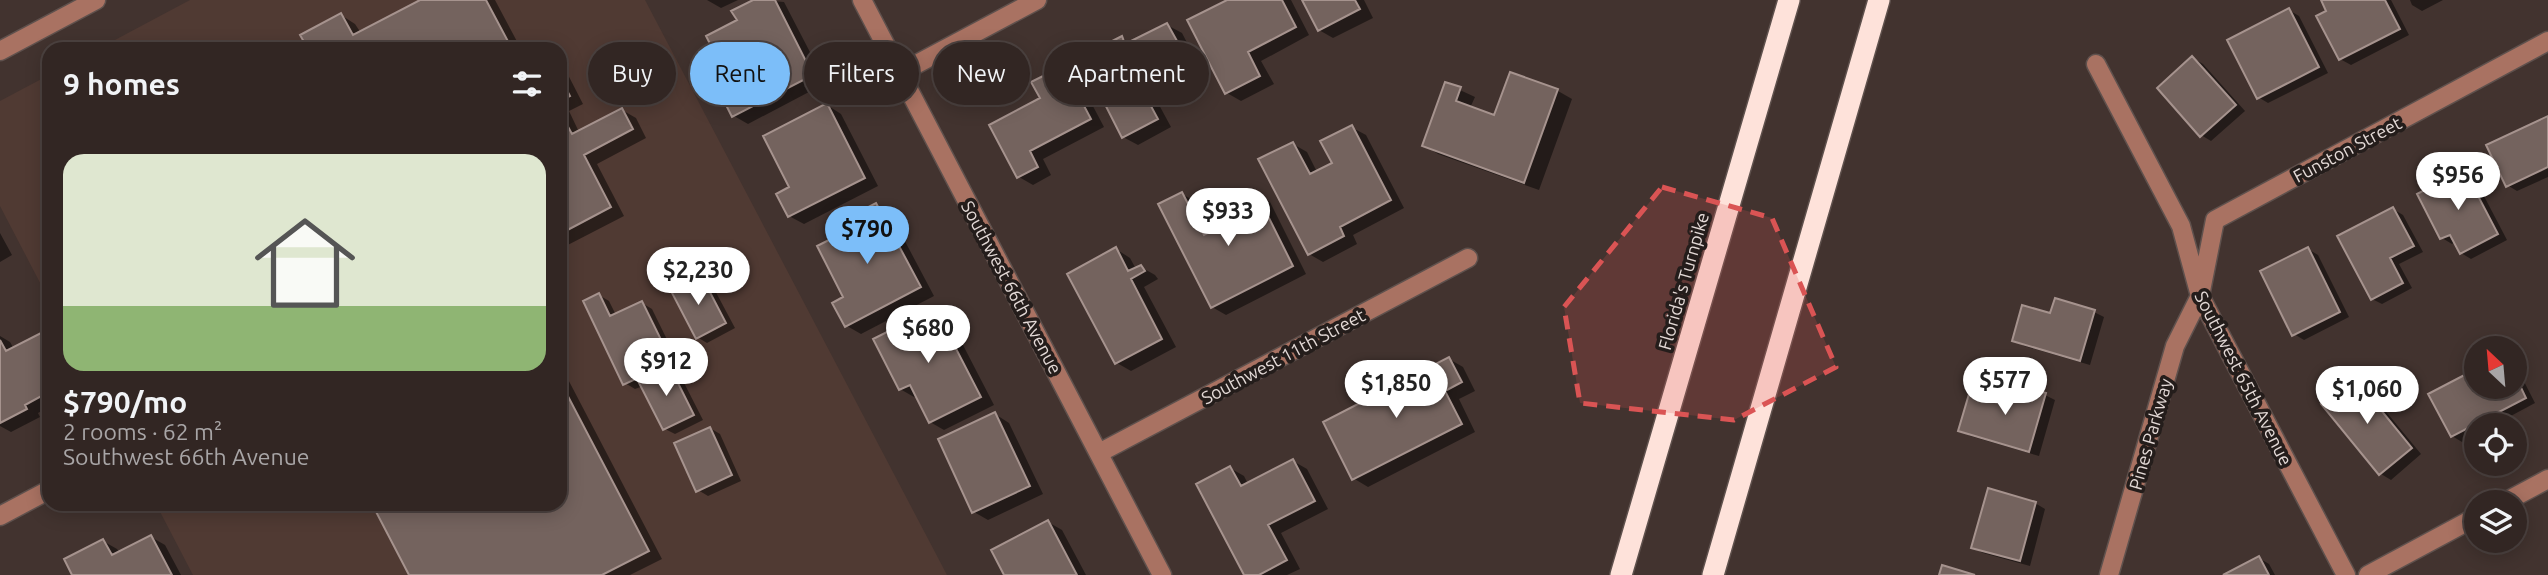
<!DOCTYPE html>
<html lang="en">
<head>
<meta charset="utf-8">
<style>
	body { margin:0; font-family:Ubuntu,sans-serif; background:#3d3230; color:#f1f3f6; height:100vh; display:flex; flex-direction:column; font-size:26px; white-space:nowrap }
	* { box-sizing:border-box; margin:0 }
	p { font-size:23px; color:#a8a5a6 }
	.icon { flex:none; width:38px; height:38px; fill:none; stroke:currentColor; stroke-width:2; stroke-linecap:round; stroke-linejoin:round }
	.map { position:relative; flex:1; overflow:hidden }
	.drawer { position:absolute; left:42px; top:42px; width:525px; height:469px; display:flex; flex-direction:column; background:#322623; border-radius:21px; box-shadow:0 4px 18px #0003,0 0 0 2px #4d4341 }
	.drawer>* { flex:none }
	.top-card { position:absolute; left:588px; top:42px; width:665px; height:63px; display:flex; gap:14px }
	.needle { width:46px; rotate:334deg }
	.tools { position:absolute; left:2464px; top:336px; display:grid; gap:14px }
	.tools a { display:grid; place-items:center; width:63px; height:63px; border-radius:50%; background:#322623; box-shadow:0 4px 18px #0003,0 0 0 2px #4d4341; font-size:35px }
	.price { position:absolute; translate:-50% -60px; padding:0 16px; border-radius:24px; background:#fff; color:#222; font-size:23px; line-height:46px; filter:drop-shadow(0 2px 4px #0008) }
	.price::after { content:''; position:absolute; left:50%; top:42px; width:21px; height:16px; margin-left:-10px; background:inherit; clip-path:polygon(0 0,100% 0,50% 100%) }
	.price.selected { background:#7cbef9; color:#111 }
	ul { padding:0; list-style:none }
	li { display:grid; align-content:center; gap:14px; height:371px; padding:0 21px }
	li span { display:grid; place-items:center; height:217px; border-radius:21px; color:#555 }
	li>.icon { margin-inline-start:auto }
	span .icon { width:126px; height:126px; fill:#fffc; stroke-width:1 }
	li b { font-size:30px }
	h2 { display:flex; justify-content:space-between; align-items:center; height:84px; padding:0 21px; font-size:30px }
	.chip { padding:0 24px; border-radius:32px; background:#322623; box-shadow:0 4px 18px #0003,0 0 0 2px #4d4341; font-size:24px; line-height:63px }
	.chip.selected { background:#7cbef9; color:#111 }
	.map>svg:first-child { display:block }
	.built { fill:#503a33 }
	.shadow { fill:#0007 }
	.building { fill:#74635e; stroke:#a6938e; stroke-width:2 }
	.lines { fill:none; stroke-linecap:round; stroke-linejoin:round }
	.minor-casing { stroke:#5f514d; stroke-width:21 }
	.highway-casing { stroke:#5f514d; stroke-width:24 }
	.minor { stroke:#a97262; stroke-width:18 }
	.highway { stroke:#fee2da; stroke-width:21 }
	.marked { fill:#da5454; fill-opacity:0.2; stroke:#da5454; stroke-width:5; stroke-dasharray:14 9; stroke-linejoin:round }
	.labels { text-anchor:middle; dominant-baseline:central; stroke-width:7; stroke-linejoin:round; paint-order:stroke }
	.street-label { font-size:18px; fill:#e4dad7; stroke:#241d1b }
</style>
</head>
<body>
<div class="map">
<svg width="2548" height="575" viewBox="0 0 2548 575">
	<rect width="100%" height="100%" fill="#42332f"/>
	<path class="built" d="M190 0H645L947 575H193L156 504H560V49H98Z
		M49 75V300L0 206V101Z"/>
	<path class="shadow" d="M423 0H495L521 49H310L341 15 355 24 361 33Z
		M707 0H738L721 8Z
		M757 0 784 2 826 83 748 124 734 116 733 86 739 21Z
		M1231 0H1291L1309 35 1261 61 1274 84 1241 101 1227 93Z
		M1304 0H1364L1373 18 1333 38 1319 30Z
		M2323 0H2391L2409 35 2351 65 2340 59 2329 12Z
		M2410 0H2443L2422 11 2412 5Z
		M2289 10 2299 16 2328 73 2268 103 2258 97Z
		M1167 25 1182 33 1199 66 1151 90 1171 127 1138 145 1123 137 1122 38 1131 43Z
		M2193 58 2203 64 2245 111 2211 141 2201 135Z
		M560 65 564 67 583 104 569 111 579 132 622 110 636 118 646 138 597 164 624 216 560 249Z
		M1063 68 1077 76 1104 127 1043 159 1051 175 1033 185 1019 177 1042 99Z
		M1511 74 1558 91 1572 99 1539 190 1438 154 1424 145 1447 84 1475 97 1470 108 1495 117Z
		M827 105 841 114 878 186 804 224 789 216 791 188Z
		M2548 117V177L2517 191 2507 185Z
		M1351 127 1366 135 1404 208 1353 235 1357 244 1323 262 1309 254 1293 144 1307 152 1317 172 1334 164Z
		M2464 171 2474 177 2507 240 2471 259 2461 253 2455 242 2452 244 2442 238Z
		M1182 194 1196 202 1212 233 1238 220 1256 194 1270 202 1306 274 1226 315 1212 307Z
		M876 205 890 213 934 296 861 334 847 326 849 232Z
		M2393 209 2403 215 2423 252 2399 264 2412 288 2382 304 2372 299Z
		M0 233 12 255 0 262Z
		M1116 249 1130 258 1136 269 1141 267 1155 275 1158 279 1144 287 1176 347 1131 371 1117 363 1069 274Z
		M2308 249 2318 255 2349 317 2304 340 2294 334Z
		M701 277 711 283 735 328 707 343 697 337Z
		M599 295 609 301 616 315 642 303 652 309 681 368 674 371 679 373 703 420 675 434 665 429 643 386 635 389 625 383Z
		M935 310 949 318 994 405 944 430 930 422 917 396 914 397 900 389Z
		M2094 312 2104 317 2090 365 2024 346 2014 340 2052 315Z
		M49 331V407L38 413 40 417 11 432 0 426V336L10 342 14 349Z
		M1449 359 1463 367 1475 391 1459 399 1475 432 1368 487 1353 478Z
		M560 364 662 559 630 575H411L374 504H560Z
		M2515 364 2535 403 2494 425H2476V435L2462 442 2452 436 2430 395 2476 371V387H2515Z
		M2354 379 2364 385 2421 454 2391 480 2381 474 2323 405Z
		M2045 395 2055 400 2039 456 1970 436 1960 430Z
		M995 414 1009 423 1043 494 988 520 974 512Z
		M710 428 720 434 741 481 708 496 698 490Z
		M1293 461 1307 469 1328 509 1281 533 1300 569 1287 575H1246L1230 468 1244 476 1248 484Z
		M2035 503 2045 509 2030 566 1983 553 1973 548Z
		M1048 522 1062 530 1086 575H1006Z
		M151 537 165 545 181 575H74L103 541 117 549 120 553Z
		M2259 558 2269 564 2275 575H2227Z"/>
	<path class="building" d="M420 0H486L512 49H308L300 35 341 13 353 35Z
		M753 0H775L813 75 732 117 719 91 731 85 706 36 737 20 731 11Z
		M1227 0H1282L1296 27 1248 52 1260 76 1225 94 1187 20Z
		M1302 0H1355L1360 9 1318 31Z
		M2321 0H2385L2400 29 2339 60 2316 16 2326 11Z
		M2289 8 2319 67 2257 99 2227 40Z
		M1167 23 1186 57 1138 82 1158 119 1122 138 1081 57 1122 36 1125 44Z
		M2192 56 2236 105 2200 137 2157 88Z
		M1063 66 1091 119 1030 151 1038 167 1017 178 989 125 1040 98 1031 82Z
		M1510 72 1558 89 1524 183 1422 146 1445 82 1461 87 1456 101 1494 115Z
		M560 77 570 96 560 101Z
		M827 103 865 178 788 217 776 194 789 187 763 136Z
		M622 108 633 129 584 155 611 207 560 234V112L572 134Z
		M2548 116V167L2506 187 2486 145Z
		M1352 125 1391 200 1340 227 1344 236 1308 255 1258 159 1293 142 1310 174 1332 163 1320 141Z
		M2464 169 2498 234 2460 254 2450 235 2440 239 2417 194Z
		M1182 192 1204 235 1235 219 1229 206 1256 192 1293 266 1211 308 1158 204Z
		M876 203 921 287 845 327 832 303 843 297 817 246 847 231 841 221Z
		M2393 207 2414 246 2390 258 2403 283 2371 300 2337 236Z
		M1116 247 1128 271 1141 265 1145 271 1131 279 1162 339 1115 364 1067 274Z
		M2308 247 2340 312 2292 336 2260 271Z
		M701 275 726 323 696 339 671 291Z
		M599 293 610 316 642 301 672 362 623 385 583 301Z
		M2055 298 2095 310 2080 361 2012 341 2022 305 2050 313Z
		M935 308 981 397 929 423 910 385 899 390 873 339Z
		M49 329V392L25 405 27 409 0 423V340L6 351Z
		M1449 357 1462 382 1445 391 1462 424 1352 480 1323 422Z
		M669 365 694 415 663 430 638 381Z
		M2476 369V387H2515V375L2526 398 2451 437 2428 394Z
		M2354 377 2412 448 2379 475 2321 404Z
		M560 381 649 551 602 575H409L372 504H560Z
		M2004 381 2046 393 2029 452 1958 431 1969 394 1998 403Z
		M995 412 1030 486 972 513 938 439Z
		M710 427 732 475 696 492 674 443Z
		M1293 459 1315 501 1268 525 1287 560 1259 575H1244L1196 484 1230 466 1241 486Z
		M1988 488 2036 502 2020 561 1971 548Z
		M1048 520 1077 575H1004L991 550Z
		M151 535 172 575H72L64 559 103 539 112 555Z
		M2259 556 2269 575H2223Z
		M1942 565 1975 575H1939Z"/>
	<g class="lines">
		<g class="minor-casing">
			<path id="minor" d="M862 0 1162 575
				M0 51 96 0
				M2096 64 2181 226 2200 296 2346 575
				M900 73 1037 0
				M1099 453 1468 258
				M2505 502 2548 479
				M0 516 49 490
				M2109 575 2175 346 2200 296 2215 220 2548 41
				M2368 575 2476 517"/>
		</g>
		<g class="highway-casing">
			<path id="highway" d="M1621 575 1789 0
				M1713 575 1879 0"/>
		</g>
		<use href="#minor" class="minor"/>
		<use href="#highway" class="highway"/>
	</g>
	<path class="marked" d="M1662 187 1772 218 1836 367 1734 420 1580 403 1564 307Z"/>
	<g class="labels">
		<g class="street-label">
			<text transform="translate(2347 149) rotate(-28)">Funston Street</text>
			<text transform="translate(1683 281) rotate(-74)">Florida's Turnpike</text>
			<text transform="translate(1012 287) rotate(62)">Southwest 66th Avenue</text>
			<text transform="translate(1283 356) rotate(-28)">Southwest 11th Street</text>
			<text transform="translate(2244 378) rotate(63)">Southwest 65th Avenue</text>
			<text transform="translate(2150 434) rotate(-74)">Pines Parkway</text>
		</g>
	</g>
</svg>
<div class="tools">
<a><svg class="needle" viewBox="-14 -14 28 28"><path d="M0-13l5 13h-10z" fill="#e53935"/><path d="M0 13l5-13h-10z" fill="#a8a5a6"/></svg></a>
<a><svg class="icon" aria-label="locate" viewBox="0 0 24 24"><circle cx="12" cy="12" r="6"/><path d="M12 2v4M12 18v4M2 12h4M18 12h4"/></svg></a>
<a><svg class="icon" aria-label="layers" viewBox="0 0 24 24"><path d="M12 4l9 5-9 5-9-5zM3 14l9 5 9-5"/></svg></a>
</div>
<b class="price" style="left:2458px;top:212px">$956</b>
<b class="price" style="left:1228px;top:248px">$933</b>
<b class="price selected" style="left:867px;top:266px">$790</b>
<b class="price" style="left:698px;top:307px">$2,230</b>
<b class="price" style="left:928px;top:365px">$680</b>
<b class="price" style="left:666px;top:398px">$912</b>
<b class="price" style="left:2005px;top:417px">$577</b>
<b class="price" style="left:1396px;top:420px">$1,850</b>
<b class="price" style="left:2367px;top:426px">$1,060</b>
<div class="top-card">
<a class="chip">Buy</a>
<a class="chip selected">Rent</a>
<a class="chip">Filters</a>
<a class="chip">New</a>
<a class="chip">Apartment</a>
</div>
<section class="drawer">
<h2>9 homes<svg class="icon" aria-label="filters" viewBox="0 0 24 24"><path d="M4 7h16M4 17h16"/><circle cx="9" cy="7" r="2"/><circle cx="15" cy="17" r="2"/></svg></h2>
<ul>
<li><span style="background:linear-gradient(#dfe7d0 70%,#8fb573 0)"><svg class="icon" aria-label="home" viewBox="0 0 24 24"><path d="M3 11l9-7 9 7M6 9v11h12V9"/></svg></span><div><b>$790/mo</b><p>2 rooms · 62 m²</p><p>Southwest 66th Avenue</p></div></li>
</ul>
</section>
</div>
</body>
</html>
